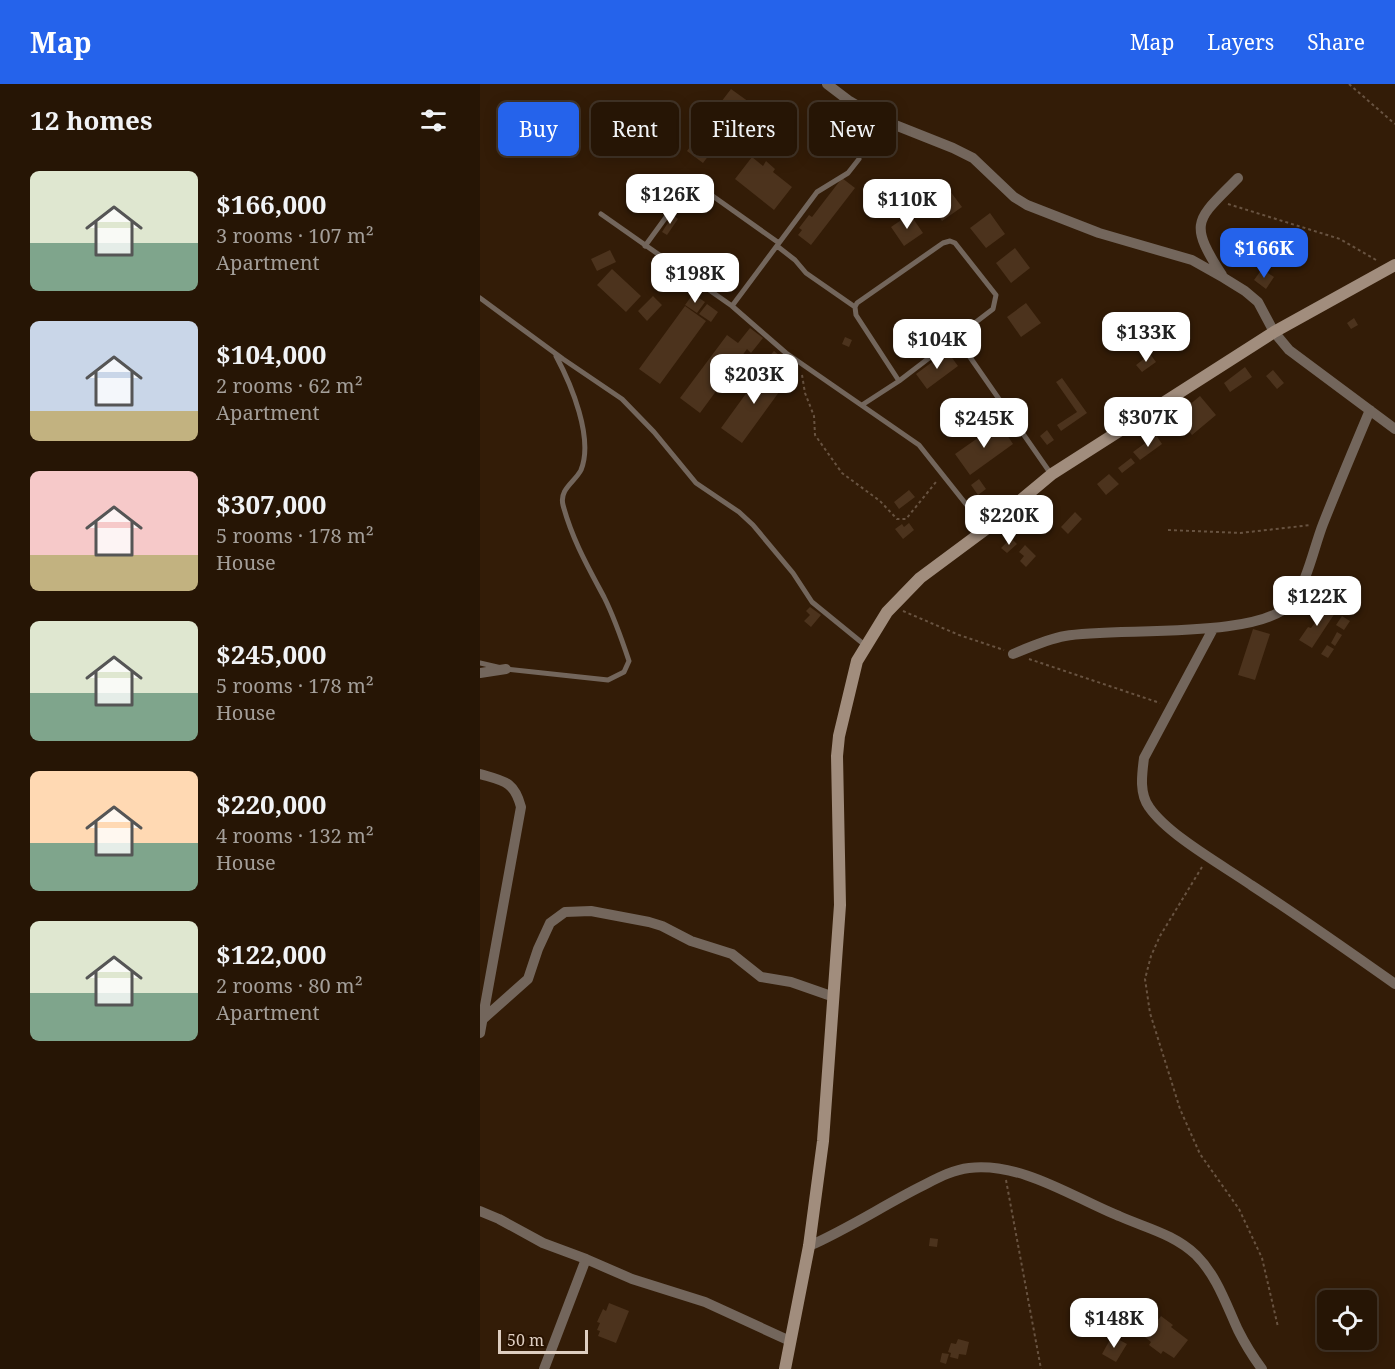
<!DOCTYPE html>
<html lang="en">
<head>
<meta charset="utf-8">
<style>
	body { margin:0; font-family:"Noto Serif",serif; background:#322213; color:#f1f3f6; height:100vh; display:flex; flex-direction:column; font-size:22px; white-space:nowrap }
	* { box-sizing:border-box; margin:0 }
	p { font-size:20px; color:#a49f9a }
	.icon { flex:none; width:33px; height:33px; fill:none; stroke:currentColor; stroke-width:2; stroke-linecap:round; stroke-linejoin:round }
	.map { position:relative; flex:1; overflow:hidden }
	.details { display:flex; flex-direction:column; background:#261505; width:480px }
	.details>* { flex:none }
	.top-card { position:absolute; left:18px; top:18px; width:570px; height:54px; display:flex; gap:12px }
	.fabs { position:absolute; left:837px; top:1206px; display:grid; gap:12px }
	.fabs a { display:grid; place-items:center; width:60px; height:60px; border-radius:9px; background:#261505; box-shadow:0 3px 15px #0003,0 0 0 2px #423427; font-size:30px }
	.scale { position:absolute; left:18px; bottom:15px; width:90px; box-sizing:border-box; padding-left:6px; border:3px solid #decec1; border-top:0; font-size:16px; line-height:21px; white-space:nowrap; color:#decec1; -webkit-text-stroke:4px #291300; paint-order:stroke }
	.price { position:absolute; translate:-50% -51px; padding:0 14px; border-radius:12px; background:#fff; color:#222; font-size:20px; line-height:39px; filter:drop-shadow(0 2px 3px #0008) }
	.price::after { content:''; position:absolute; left:50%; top:36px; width:18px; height:14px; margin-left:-9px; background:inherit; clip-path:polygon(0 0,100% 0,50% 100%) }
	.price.current { background:#2563eb; color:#fff }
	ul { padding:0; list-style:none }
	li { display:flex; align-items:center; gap:18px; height:150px; padding:0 30px }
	li span { display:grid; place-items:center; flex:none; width:168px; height:120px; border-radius:9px; color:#555 }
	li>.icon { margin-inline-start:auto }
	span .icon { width:72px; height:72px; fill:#fffc; stroke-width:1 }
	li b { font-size:26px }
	h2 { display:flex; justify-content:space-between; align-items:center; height:72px; padding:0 30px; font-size:26px }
	.tag { padding:0 21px; border-radius:9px; background:#261505; box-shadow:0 3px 15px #0003,0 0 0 2px #423427; font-size:21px; line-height:54px }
	.tag.current { background:#2563eb; color:#fff }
	header { display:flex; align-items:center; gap:36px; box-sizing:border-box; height:84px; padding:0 30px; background:#2563eb; color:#fff }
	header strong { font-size:28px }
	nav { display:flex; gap:33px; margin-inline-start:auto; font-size:21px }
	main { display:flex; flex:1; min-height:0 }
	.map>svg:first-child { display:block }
	.building { fill:#4c331d }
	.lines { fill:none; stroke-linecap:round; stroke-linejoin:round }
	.path { stroke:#685341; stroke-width:2; stroke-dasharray:3 3; stroke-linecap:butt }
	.lane { stroke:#73665c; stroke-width:5 }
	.street { stroke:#73665c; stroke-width:10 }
	.secondary { stroke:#a18d7d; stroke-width:12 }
</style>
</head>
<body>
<header>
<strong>Map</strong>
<nav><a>Map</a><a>Layers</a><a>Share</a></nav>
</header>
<main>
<section class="details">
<h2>12 homes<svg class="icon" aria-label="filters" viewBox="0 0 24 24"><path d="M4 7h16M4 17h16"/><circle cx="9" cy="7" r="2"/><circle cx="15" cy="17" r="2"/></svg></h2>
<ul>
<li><span style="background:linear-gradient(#dfe7d0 60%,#7fa58c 0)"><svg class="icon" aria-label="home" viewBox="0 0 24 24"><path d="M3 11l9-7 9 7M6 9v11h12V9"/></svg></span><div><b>$166,000</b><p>3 rooms · 107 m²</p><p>Apartment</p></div></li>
<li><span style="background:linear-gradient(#c9d6e8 75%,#c2b280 0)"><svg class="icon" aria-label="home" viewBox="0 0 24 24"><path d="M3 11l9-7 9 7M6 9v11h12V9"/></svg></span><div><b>$104,000</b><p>2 rooms · 62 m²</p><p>Apartment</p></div></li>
<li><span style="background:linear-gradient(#f6c9c9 70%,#c2b280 0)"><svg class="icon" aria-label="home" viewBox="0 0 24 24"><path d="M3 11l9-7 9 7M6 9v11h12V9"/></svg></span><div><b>$307,000</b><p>5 rooms · 178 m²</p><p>House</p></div></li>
<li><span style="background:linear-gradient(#dfe7d0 60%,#7fa58c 0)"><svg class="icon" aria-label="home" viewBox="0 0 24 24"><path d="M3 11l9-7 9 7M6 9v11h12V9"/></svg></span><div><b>$245,000</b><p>5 rooms · 178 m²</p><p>House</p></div></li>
<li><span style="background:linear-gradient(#ffd9b3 60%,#7fa58c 0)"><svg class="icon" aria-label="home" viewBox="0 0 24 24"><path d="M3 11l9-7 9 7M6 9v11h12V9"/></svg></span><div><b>$220,000</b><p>4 rooms · 132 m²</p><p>House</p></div></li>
<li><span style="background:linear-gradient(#dfe7d0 60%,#7fa58c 0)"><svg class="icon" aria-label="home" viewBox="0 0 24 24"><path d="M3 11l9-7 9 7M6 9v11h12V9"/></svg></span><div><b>$122,000</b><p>2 rooms · 80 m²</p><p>Apartment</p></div></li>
</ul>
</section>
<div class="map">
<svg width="915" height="1285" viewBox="0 0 915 1285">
	<rect width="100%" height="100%" fill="#331c07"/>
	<path class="building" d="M251 5 269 18 223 79 207 67 213 59 211 57Z
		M272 73 283 82 286 77 295 85 293 88 312 103 294 126 255 95Z
		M362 94 375 104 331 161 318 151 322 146 319 144 329 131 332 133Z
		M467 103 482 123 462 137 447 117Z
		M510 129 525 150 506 164 490 144Z
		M430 130 443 149 424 162 411 143Z
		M193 131 198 135 187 151 182 148Z
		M535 164 550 184 531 199 516 179Z
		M130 166 136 178 117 187 111 175Z
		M132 185 161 212 146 228 117 201Z
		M782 185 794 193 786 205 774 196Z
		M213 210 225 218 217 229 205 221Z
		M173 212 182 221 167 237 158 227Z
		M546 219 561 239 541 253 527 233Z
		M227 220 238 228 231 238 219 230Z
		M205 222 226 237 180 300 159 285Z
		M874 234 878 241 871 245 867 239Z
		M270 244 283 254 271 269 267 265 220 329 200 314 247 251 258 259Z
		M365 253 372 256 369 263 362 260Z
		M294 267 304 275 297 286 285 277Z
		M467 267 478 282 447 305 436 290Z
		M670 270 676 278 662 288 656 281Z
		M306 277 318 285 310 296 299 288Z
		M286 282 307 297 262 359 241 344Z
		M765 283 772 293 750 308 744 299Z
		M793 286 804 299 797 305 786 292Z
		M582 294 607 329 581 347 577 341 597 328 576 298Z
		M720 312 736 331 712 351 696 332Z
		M691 333 696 340 689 345 684 339Z
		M519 339 533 360 490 391 475 370Z
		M567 346 574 356 567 361 560 352Z
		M676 351 682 360 660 376 653 368Z
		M651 374 655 379 642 389 638 384Z
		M629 390 639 400 626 411 617 400Z
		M499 395 506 405 498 411 491 401Z
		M429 406 435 413 419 425 414 418Z
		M595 428 602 435 588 450 581 443Z
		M429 439 434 446 423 455 415 445 422 440 424 443Z
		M531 454 537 460 527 469 521 464Z
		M545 461 556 472 546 483 540 477 544 472 539 468Z
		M842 521 855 529 832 564 819 556 828 543 831 544 837 536 834 534Z
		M330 523 341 531 331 543 324 537 330 531 326 527Z
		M862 532 870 537 864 546 856 541Z
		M773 545 790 550 775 596 758 591Z
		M857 548 862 551 855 562 851 559Z
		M847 561 854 565 848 574 841 570Z
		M450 1154 458 1155 457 1163 449 1162Z
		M129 1219 149 1227 136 1259 118 1252 120 1247 117 1246 120 1239 117 1238 123 1225 126 1227Z
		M681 1232 693 1241 691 1243 708 1256 694 1274 683 1267 681 1270 669 1261 671 1258 665 1253Z
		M655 1238 662 1243 656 1251 649 1247Z
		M632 1252 647 1260 636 1278 622 1270Z
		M478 1255 489 1258 486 1271 479 1270 478 1275 470 1273 471 1269 468 1268 471 1259 476 1260Z
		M462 1269 469 1270 466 1280 460 1278Z"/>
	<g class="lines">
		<path class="path" d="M869 0 915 40
			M748 120 860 155 896 176
			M322 291 325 309 334 332 335 351 362 389 400 417 417 435H426L456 398
			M688 446 760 449 831 441
			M423 527 479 551 524 566
			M549 575 680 619
			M722 783 680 852 671 872 665 895 670 929 700 1025 720 1070 759 1125 782 1174 798 1243
			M526 1096 561 1285"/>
		<path class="lane" d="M121 130 252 222 306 269 439 361 505 444
			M165 162 205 107 213 102 220 103 299 159
			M297 162 315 176 326 189 375 223
			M0 214 83 275 142 315 174 348 216 399 259 428 273 441 313 489 332 518 386 562
			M252 222 337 108 368 89 379 75
			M476 253 571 390
			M382 321 419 297 513 225 516 211 475 159 470 157 463 159 377 219 375 223 376 231 419 297
			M0 579 26 585 128 596 144 588 149 577C142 556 134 533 124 513 108 483 92 455 83 421 79 405 95 398 101 386 114 354 91 300 76 272"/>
		<path class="street" d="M347 0 368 16 400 35 473 64 493 74 534 113 547 121 619 149 712 176 744 194 765 207 778 218 794 248 809 266 915 345
			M742 191C707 137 717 136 758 94
			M733 545 664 674C662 690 659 709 669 723 688 751 742 781 771 801 820 833 867 866 915 900
			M533 570C550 563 568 555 585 552 635 543 780 556 811 519 827 500 834 463 843 440 858 402 874 364 890 326
			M0 589 26 585
			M0 690C24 697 34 697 41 723L0 949
			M3 935 48 895 58 865 70 839 85 828 111 827 169 838 182 842 211 857 252 870 281 893 311 898 354 913
			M0 1127 19 1135 63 1159 106 1175 152 1195 225 1218 310 1257
			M329 1162C368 1145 404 1121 442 1102 456 1095 472 1086 489 1084 542 1078 592 1113 639 1132 666 1144 694 1150 716 1171 737 1192 746 1220 758 1246 765 1260 773 1273 782 1285
			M64 1285 106 1175"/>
		<path class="secondary" d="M305 1285 329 1162 343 1057 360 821 357 672 359 652 377 577 407 528 440 494 506 445 572 390 794 248 915 181"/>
	</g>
</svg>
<div class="fabs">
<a><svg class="icon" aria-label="locate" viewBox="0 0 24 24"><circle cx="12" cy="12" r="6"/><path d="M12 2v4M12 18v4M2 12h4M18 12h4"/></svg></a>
</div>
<div class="scale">50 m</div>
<b class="price" style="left:190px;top:141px">$126K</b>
<b class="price" style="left:427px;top:146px">$110K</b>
<b class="price current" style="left:784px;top:195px">$166K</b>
<b class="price" style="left:215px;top:220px">$198K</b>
<b class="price" style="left:666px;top:279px">$133K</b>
<b class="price" style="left:457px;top:286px">$104K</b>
<b class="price" style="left:274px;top:321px">$203K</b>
<b class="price" style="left:668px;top:364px">$307K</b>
<b class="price" style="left:504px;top:365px">$245K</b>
<b class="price" style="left:529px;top:462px">$220K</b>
<b class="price" style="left:837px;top:543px">$122K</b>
<b class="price" style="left:634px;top:1265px">$148K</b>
<div class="top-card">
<a class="tag current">Buy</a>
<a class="tag">Rent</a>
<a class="tag">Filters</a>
<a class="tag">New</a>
</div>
</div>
</main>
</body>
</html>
